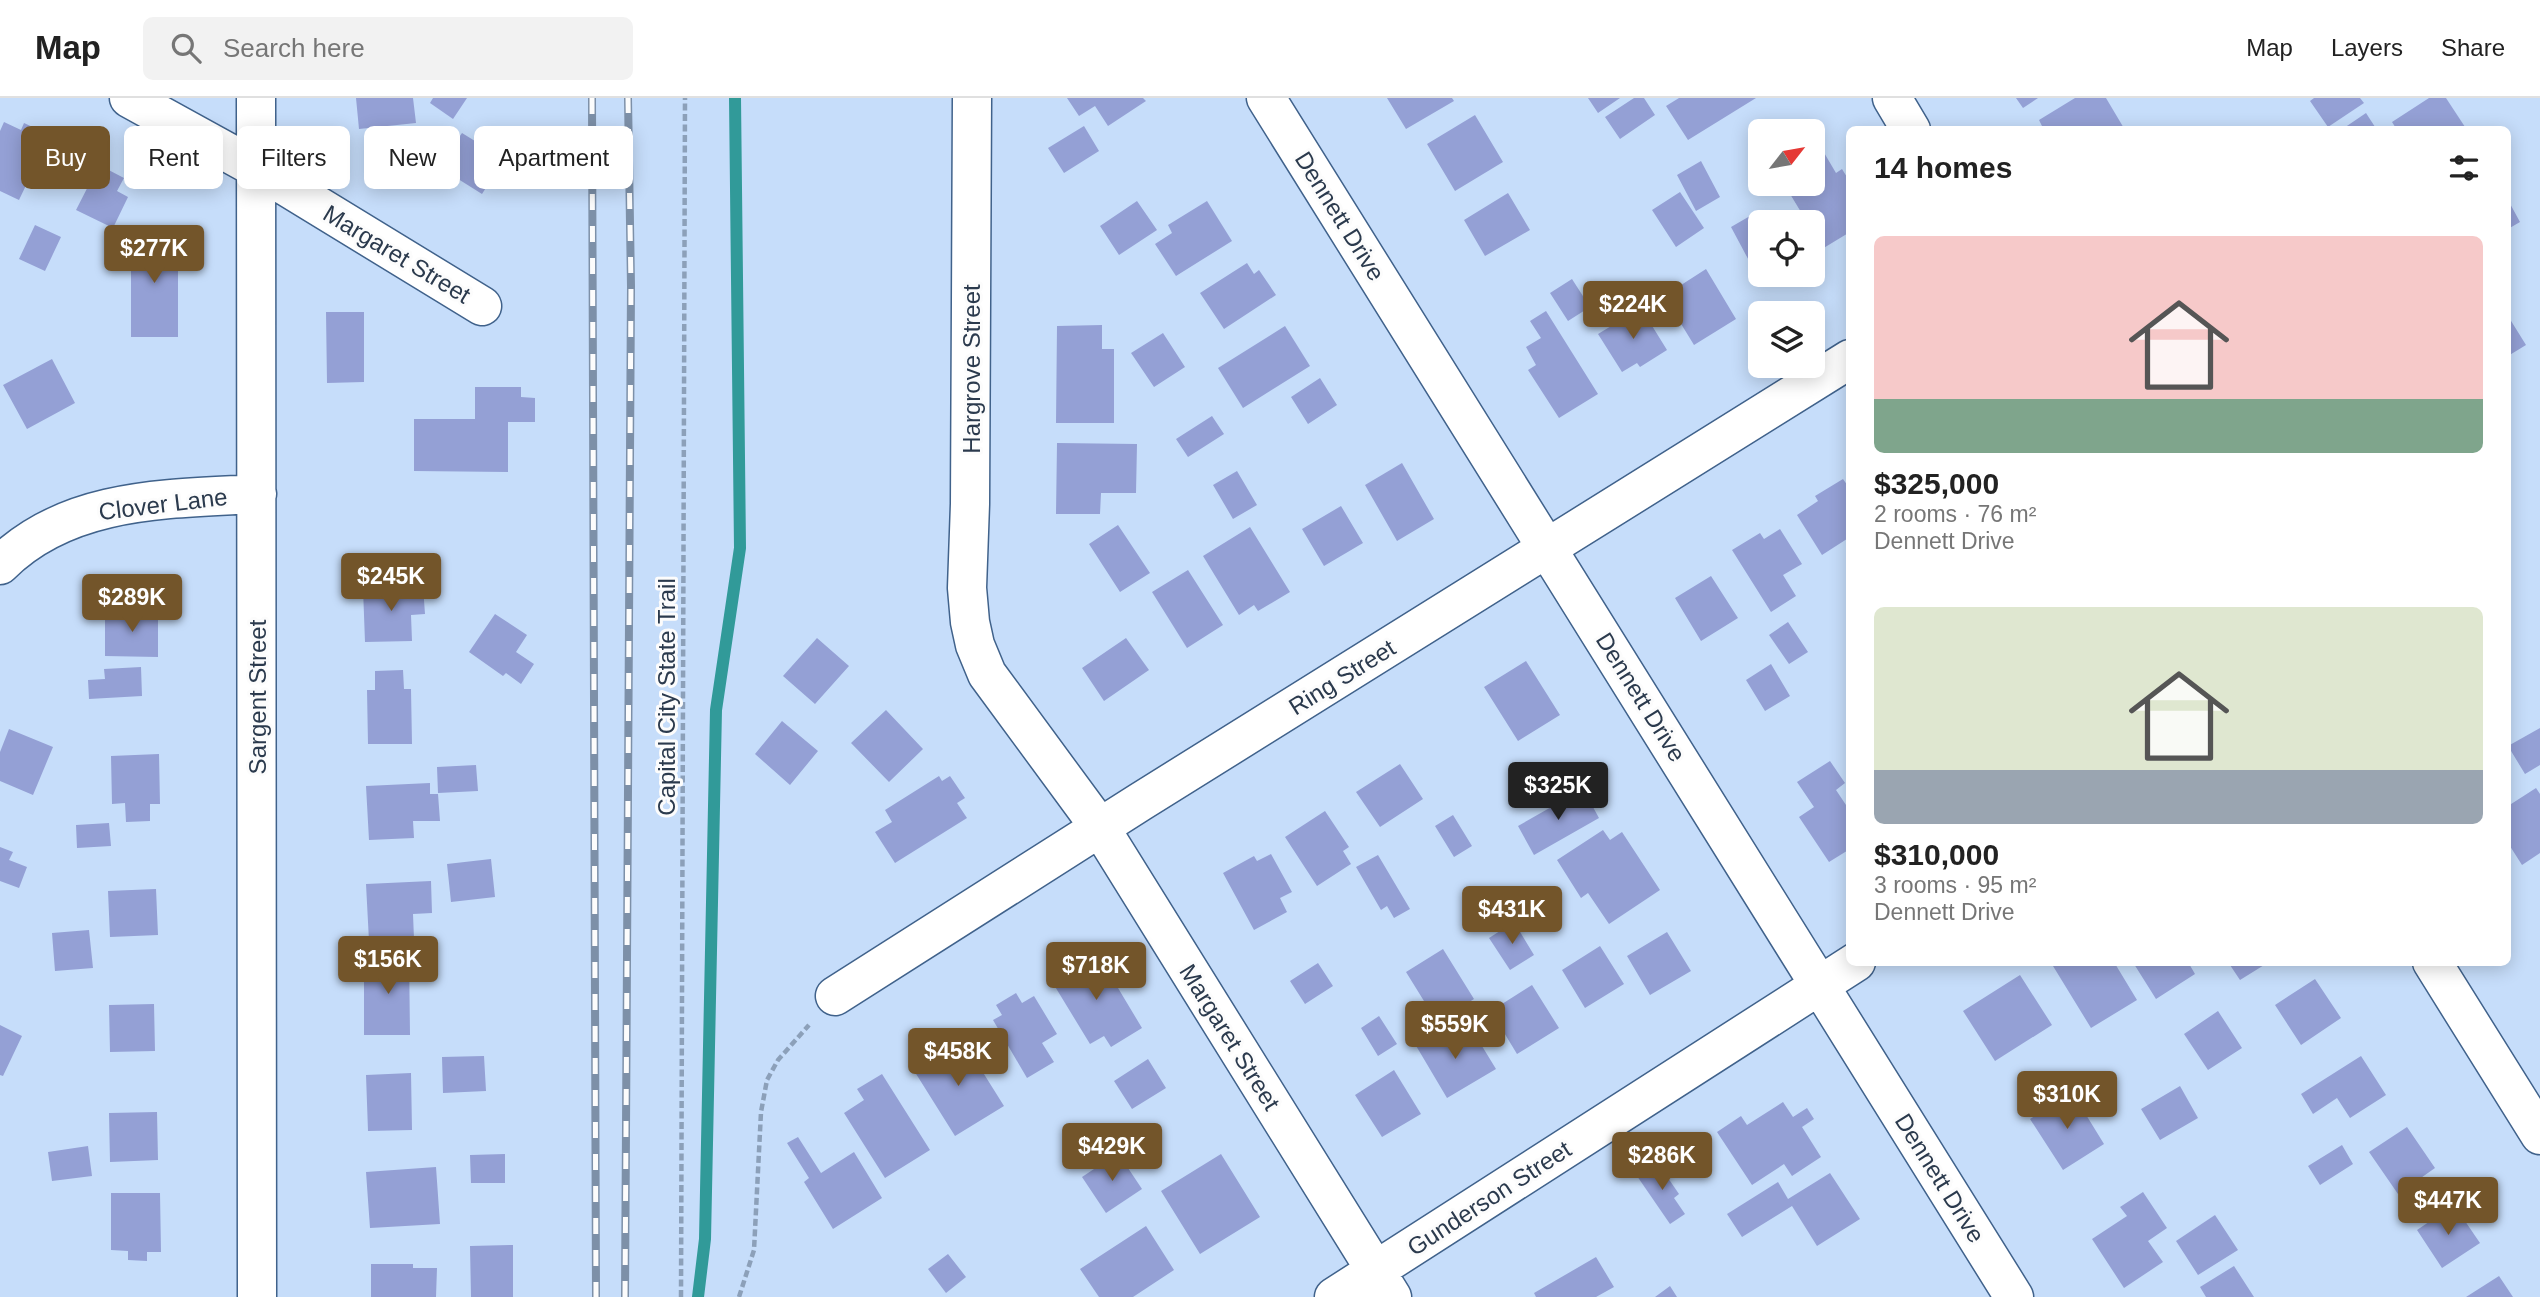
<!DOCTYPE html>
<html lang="en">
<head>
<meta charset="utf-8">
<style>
	body { margin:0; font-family:Arial,sans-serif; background:#f2f2f2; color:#222; height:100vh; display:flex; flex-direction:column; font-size:26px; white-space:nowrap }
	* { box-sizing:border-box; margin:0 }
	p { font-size:23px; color:#767676 }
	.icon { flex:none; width:38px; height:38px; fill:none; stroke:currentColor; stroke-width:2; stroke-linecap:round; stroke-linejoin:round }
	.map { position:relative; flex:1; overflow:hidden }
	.panel { position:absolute; left:1846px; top:28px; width:665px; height:840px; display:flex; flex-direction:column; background:#fff; border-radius:10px; box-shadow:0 4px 18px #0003 }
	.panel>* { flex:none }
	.hud { position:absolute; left:21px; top:28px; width:665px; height:63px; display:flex; gap:14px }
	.needle { width:46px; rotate:59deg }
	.tools { position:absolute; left:1748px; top:21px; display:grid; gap:14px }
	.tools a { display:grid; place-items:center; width:77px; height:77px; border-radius:10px; background:#fff; box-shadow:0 4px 18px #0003; font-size:35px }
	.price { position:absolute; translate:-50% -60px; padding:0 16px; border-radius:7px; background:#73552a; color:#fff; font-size:23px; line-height:46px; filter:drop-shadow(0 2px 4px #0008) }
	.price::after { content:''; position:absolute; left:50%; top:42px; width:21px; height:16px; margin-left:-10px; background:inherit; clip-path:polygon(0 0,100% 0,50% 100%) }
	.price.current { background:#222; color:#fff }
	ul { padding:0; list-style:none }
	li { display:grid; align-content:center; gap:14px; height:371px; padding:0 28px }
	li span { display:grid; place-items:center; height:217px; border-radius:10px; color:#555 }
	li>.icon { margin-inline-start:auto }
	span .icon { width:126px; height:126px; fill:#fffc; stroke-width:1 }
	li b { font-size:30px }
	h2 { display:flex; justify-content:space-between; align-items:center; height:84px; padding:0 28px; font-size:30px }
	.tag { padding:0 24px; border-radius:10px; background:#fff; box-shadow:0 4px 18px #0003; font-size:24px; line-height:63px }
	.tag.current { background:#73552a; color:#fff }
	header { display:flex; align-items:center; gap:42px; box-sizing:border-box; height:98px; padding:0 35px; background:#fff; border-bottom:2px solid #e0e0e0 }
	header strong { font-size:33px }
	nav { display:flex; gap:38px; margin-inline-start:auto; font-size:24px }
	.search { width:490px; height:63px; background:#f2f2f2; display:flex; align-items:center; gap:18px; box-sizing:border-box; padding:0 24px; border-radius:10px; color:#767676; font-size:26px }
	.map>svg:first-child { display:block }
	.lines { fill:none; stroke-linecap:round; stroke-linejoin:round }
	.stream { stroke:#319a99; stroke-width:12 }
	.building { fill:#94a0d5 }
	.street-casing { stroke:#40628b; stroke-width:41 }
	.path { stroke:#8ca0b9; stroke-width:4.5; stroke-dasharray:7 3.5; stroke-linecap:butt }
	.street { stroke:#fff; stroke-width:38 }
	.rail-casing { stroke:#7d90a8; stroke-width:8 }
	.rail { stroke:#fcfcfc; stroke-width:5; stroke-dasharray:16; stroke-linecap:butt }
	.labels { text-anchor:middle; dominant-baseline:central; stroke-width:6; stroke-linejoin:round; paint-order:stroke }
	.street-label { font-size:24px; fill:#2b3a4d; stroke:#fcfcfc }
</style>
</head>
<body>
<header>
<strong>Map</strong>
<div class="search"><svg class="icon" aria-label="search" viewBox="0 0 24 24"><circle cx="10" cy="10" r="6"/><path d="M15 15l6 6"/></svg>Search here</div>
<nav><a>Map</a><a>Layers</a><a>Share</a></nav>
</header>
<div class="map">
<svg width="2540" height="1199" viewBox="0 0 2540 1199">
	<rect width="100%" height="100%" fill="#c6ddfa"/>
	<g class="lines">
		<path class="stream" d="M698 1199 705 1141 716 612 740 450 735 0"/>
	</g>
	<path class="building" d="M356 0H413L416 25 359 31Z
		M433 0H467L453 21 430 5Z
		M1067 0H1143L1146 3 1108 28 1095 8 1079 18Z
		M1387 0H1452L1454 3 1406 31Z
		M1588 0H1620L1598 15Z
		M1634 0H1644L1655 17 1620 41 1605 19Z
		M1679 0H1756L1688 42 1666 8Z
		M2016 0H2038L2023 10Z
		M2075 0H2106L2125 32H2044L2039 22Z
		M2314 0H2360L2364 5 2328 29 2310 3Z
		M2429 0H2446L2467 32H2397L2392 24Z
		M2366 15 2377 32H2341Z
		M1475 17 1503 64 1455 93 1427 46Z
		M4 24 21 32 24 25 50 37 19 102 0 93V33Z
		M1084 28 1099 53 1064 75 1048 50Z
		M462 35 504 61 482 96 439 69Z
		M1813 36 1836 75 1842 71 1850 84V134L1822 151 1813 135V124H1807L1784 86H1813Z
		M1701 63 1720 99 1696 113 1677 77Z
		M99 67 124 80 117 93 128 99 113 130 76 112Z
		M1680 94 1704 130 1676 149 1652 112Z
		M1508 95 1530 132 1485 158 1464 122Z
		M2508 102 2520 124 2508 131Z
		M1137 103 1157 132 1119 157 1100 128Z
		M1207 103 1232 143 1176 178 1155 146 1172 135 1168 127Z
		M1750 118 1758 132 1760 130V177H1781L1762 187 1731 129Z
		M35 127 61 139 45 173 19 161Z
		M131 135H178V239H131Z
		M1247 165 1254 176 1259 172 1276 197 1224 231 1200 195Z
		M1706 171 1736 221 1694 247 1664 198Z
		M1572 181 1590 209 1568 223 1550 195Z
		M1641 210 1667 252 1640 269 1637 265 1622 274 1598 236Z
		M1546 213 1598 296 1559 320 1528 272 1536 267 1526 249 1541 240 1530 223Z
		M326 214H364V284L327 285Z
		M2508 218 2526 247 2508 258Z
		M1102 227V251H1114V325H1056L1057 228Z
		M1285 228 1310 268 1243 310 1218 270Z
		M1163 235 1185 269 1154 289 1131 255Z
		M52 261 75 305 27 331 3 287Z
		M1320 280 1337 307 1308 326 1291 299Z
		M475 289H521V299L535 300V324H508V374L414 373V321H475Z
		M1212 318 1224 336 1188 359 1176 341Z
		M1057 345 1137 346 1136 395H1101L1100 416H1056Z
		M1402 365 1434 421 1397 443 1365 387Z
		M1237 373 1257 407 1233 421 1213 387Z
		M1843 381 1850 391V439L1822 457 1797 417 1818 403 1815 398Z
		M1341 408 1363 445 1324 468 1302 431Z
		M1118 427 1150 475 1120 494 1089 446Z
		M1250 429 1290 494 1258 513 1254 507 1239 517 1203 458Z
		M1780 431 1802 466 1783 477 1796 498 1771 514 1732 452 1760 435 1764 441Z
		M1188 472 1223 527 1187 550 1152 494Z
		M1711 478 1738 520 1701 543 1675 500Z
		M423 488 425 516 411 517 412 543 365 544 363 490Z
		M105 513H158V559L105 558Z
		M495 516 527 537 516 554 534 566 521 586 506 575 503 578 469 554Z
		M1788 524 1808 554 1789 566 1769 537Z
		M817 540 849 568 815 606 783 578Z
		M1126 540 1149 572 1104 603 1082 570Z
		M1526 563 1560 617 1518 643 1484 589Z
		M1771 566 1790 598 1765 613 1746 582Z
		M141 569 142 598 89 601 88 582 105 581 104 571Z
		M403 572 404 591H411L412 646H368L367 592H375V573Z
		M886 612 923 651 889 684 851 645Z
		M782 623 818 653 790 687 755 656Z
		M2540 630V667L2525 676 2508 648Z
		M9 631 53 649 33 697 0 683V654Z
		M159 656 160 706H150V723L126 724 125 705 112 706 111 658Z
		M1830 663 1845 685 1836 692 1850 713V751L1829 764 1799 719 1814 709 1797 684Z
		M1400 666 1423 701 1380 729 1356 694Z
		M476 667 478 693 438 695 437 669Z
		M939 678 942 683 950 678 965 700 957 705 967 720 895 765 875 734 892 724 885 712Z
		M430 685V696H438L440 723H413L414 740 369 742 366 688Z
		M2536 690 2540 696V755L2522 767 2508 745V708Z
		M1583 691 1599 720 1534 757 1518 728Z
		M1325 713 1349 749 1343 753 1351 766 1317 788 1285 739Z
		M1453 717 1472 748 1454 759 1435 728Z
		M109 725 111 748 77 750 76 727Z
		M1603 732 1610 742 1622 734 1660 792 1609 826 1588 795 1581 800 1557 762Z
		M0 749 13 754 9 762 27 769 19 790 0 783Z
		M1271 756 1292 794 1280 800 1287 814 1254 832 1223 775 1254 758 1257 763Z
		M1378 757 1410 811 1394 820 1387 808 1381 812 1356 769Z
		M491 761 495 799 451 804 447 766Z
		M431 783 432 815 413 816 414 841 369 843 366 786Z
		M156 791 158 837 110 839 108 793Z
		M1514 824 1534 857 1510 872 1489 840Z
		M89 832 93 870 55 873 52 835Z
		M1667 834 1691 873 1650 897 1627 858Z
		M1600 848 1624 886 1585 910 1562 872Z
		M1443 851 1474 901 1437 924 1406 874Z
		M373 855H409L410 937H364V877H374Z
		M1097 855 1142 930 1111 949 1104 938 1090 946 1051 882Z
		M2058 864H2114L2137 902 2091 930 2053 868Z
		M2137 864H2188L2195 876 2156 901 2134 866Z
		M2228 864H2269L2240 882Z
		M1318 865 1333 888 1305 906 1290 883Z
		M2020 877 2052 927 1995 963 1963 913Z
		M2315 881 2341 920 2301 947 2275 907Z
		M1532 887 1559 930 1517 956 1491 913Z
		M1016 895 1022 905 1034 898 1057 936 1042 945 1054 964 1027 980 993 922 1002 917 996 907Z
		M154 906 155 953 110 954 109 907Z
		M2218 913 2242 950 2208 972 2184 936Z
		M1379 918 1397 946 1378 958 1361 930Z
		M0 927 22 938 3 978 0 977Z
		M1443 929 1454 947 1474 935 1496 971 1447 1000 1415 946Z
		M962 941 1004 1008 955 1038 913 971Z
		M484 958 486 993 443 995 442 959Z
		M2361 958 2386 997 2350 1020 2337 1000 2313 1016 2301 996Z
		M1148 961 1166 990 1132 1011 1114 983Z
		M1394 972 1421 1016 1382 1039 1355 997Z
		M411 975 412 1032 368 1033 366 977Z
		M882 976 930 1052 885 1080 844 1015 864 1002 857 991Z
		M2180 988 2198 1020 2160 1042 2141 1011Z
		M2072 994 2104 1046 2063 1072 2030 1021Z
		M1783 1004 1793 1019 1807 1010 1814 1021 1802 1029 1821 1059 1792 1078 1784 1066 1752 1087 1717 1034 1741 1018 1747 1027Z
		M157 1014 158 1062 110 1064 109 1015Z
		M2407 1029 2435 1070 2398 1096 2369 1054Z
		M798 1039 821 1075 854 1054 882 1100 833 1131 804 1084 809 1080 787 1045Z
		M2342 1047 2353 1066 2320 1087 2308 1068Z
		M88 1048 92 1078 52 1083 48 1054Z
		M1118 1055 1142 1091 1106 1115 1082 1079Z
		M505 1056V1085H471L470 1057Z
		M1221 1056 1260 1119 1200 1156 1161 1093Z
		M1657 1064 1679 1096 1674 1100 1685 1116 1670 1126 1637 1078Z
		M436 1069 440 1126 370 1130 366 1074Z
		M1830 1075 1860 1121 1817 1148 1792 1108 1742 1139 1727 1116 1778 1084 1788 1101Z
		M2143 1094 2167 1130 2148 1143 2163 1164 2124 1190 2092 1141 2127 1118 2120 1109Z
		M111 1095H160L161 1154H147V1163L128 1162V1153L111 1152Z
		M2454 1107 2480 1145 2442 1170 2417 1132Z
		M2215 1117 2238 1152 2198 1177 2176 1143Z
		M1146 1128 1174 1172 1133 1199H1099L1080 1171Z
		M513 1147V1199H471L470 1148Z
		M948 1156 966 1179 946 1195 928 1171Z
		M1596 1159 1614 1189 1596 1199H1536L1534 1195Z
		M371 1166H413V1170H437L436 1199H371Z
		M2234 1168 2254 1199H2206L2200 1189Z
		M2499 1178 2513 1199H2466Z
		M1670 1188 1677 1199H1655Z"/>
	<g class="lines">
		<g class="street-casing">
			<path id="street" d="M129 0 256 70 482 208
				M256 0 257 1199
				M972 0 970 406 967 490 970 524 975 547 987 576 1101 731 1392 1199
				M1266 0 2014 1199
				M1892 0 1911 32
				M0 467C68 399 167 401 257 396
				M2432 864 2540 1037
				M835 898 1140 704 1850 261
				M1334 1199 1856 864"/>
		</g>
		<path class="path" d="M681 1199 685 0
			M739 1199 754 1152 761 1014 767 982 778 962 809 927"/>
		<use href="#street" class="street"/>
		<g class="rail-casing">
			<path id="rail" d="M592 0 596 1199
				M625 1199 631 188 628 0"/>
		</g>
		<use href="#rail" class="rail"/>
	</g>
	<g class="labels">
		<g class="street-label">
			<text transform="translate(1340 118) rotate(58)">Dennett Drive</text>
			<text transform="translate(397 156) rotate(31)">Margaret Street</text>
			<text transform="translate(971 271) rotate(-90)">Hargrove Street</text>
			<text transform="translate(163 406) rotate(-7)">Clover Lane</text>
			<text transform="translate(1342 579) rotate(-32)">Ring Street</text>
			<text transform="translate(257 599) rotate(-90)">Sargent Street</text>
			<text transform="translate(666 599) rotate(-90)">Capital City State Trail</text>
			<text transform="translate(1641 599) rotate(58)">Dennett Drive</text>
			<text transform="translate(1230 939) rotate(58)">Margaret Street</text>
			<text transform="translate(1940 1080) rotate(58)">Dennett Drive</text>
			<text transform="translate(1489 1100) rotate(-33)">Gunderson Street</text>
		</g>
	</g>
</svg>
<div class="tools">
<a><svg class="needle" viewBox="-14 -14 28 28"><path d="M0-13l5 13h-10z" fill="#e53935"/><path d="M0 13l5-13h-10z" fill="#767676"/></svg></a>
<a><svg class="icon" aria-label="locate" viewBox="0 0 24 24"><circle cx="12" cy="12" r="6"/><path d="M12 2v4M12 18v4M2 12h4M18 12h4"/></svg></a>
<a><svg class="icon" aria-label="layers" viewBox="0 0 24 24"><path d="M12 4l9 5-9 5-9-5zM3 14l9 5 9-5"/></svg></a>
</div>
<b class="price" style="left:154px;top:187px">$277K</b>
<b class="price" style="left:1633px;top:243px">$224K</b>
<b class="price" style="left:391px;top:515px">$245K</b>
<b class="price" style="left:132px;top:536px">$289K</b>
<b class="price current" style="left:1558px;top:724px">$325K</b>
<b class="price" style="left:1512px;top:848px">$431K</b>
<b class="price" style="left:388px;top:898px">$156K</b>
<b class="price" style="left:1096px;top:904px">$718K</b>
<b class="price" style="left:1455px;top:963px">$559K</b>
<b class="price" style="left:958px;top:990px">$458K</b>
<b class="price" style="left:2067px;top:1033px">$310K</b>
<b class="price" style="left:1112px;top:1085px">$429K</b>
<b class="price" style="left:1662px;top:1094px">$286K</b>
<b class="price" style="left:2448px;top:1139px">$447K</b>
<div class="hud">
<a class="tag current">Buy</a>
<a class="tag">Rent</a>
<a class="tag">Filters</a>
<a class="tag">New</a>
<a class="tag">Apartment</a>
</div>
<section class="panel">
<h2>14 homes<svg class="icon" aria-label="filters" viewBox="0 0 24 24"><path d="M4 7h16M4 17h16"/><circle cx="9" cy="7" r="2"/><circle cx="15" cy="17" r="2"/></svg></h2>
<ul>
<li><span style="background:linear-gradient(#f6c9c9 75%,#7fa58c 0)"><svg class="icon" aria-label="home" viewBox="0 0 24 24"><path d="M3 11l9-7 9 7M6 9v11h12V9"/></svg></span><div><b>$325,000</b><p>2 rooms · 76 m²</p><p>Dennett Drive</p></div></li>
<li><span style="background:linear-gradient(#dfe7d0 75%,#9aa5b1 0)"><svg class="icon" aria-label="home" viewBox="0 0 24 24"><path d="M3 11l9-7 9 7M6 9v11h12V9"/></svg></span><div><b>$310,000</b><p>3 rooms · 95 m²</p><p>Dennett Drive</p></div></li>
</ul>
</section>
</div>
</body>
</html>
